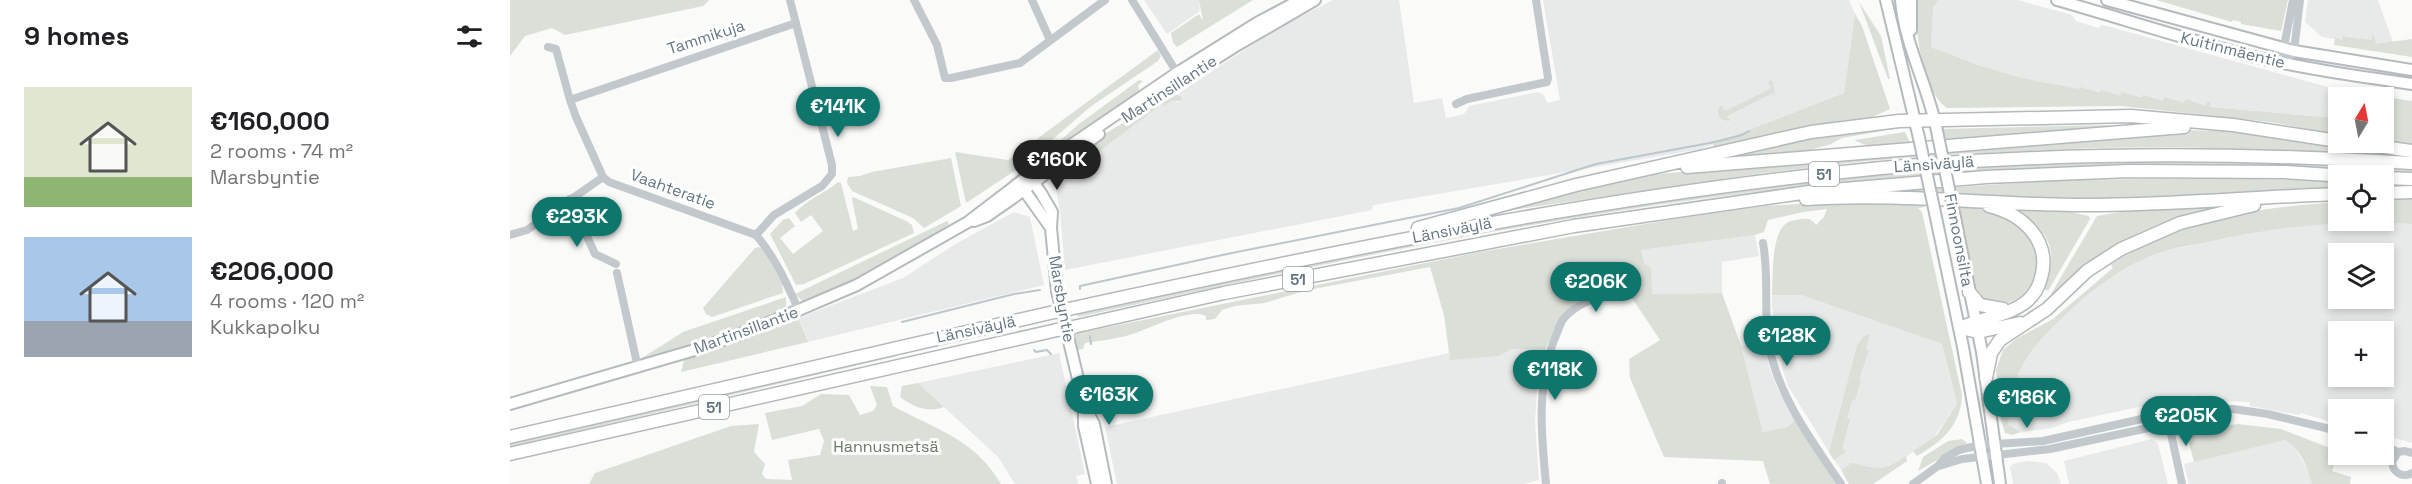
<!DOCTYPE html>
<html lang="en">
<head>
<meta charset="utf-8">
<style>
	body { margin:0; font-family:"Space Grotesk",sans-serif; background:#f6f6f6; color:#202124; height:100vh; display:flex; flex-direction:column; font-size:22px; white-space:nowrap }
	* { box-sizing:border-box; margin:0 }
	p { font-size:20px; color:#757577 }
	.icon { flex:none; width:33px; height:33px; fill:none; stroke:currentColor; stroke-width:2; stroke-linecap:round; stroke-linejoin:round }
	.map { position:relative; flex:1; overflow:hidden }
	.details { display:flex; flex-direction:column; background:#fff; width:510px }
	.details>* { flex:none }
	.needle { width:39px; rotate:10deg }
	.controls { position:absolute; left:1818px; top:87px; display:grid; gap:12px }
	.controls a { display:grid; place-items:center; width:66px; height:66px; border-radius:0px; background:#fff; box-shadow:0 3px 9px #0003; font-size:30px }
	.price { position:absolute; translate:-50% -51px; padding:0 14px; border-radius:21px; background:#0f766e; color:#fff; font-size:20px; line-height:39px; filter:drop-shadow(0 2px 3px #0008) }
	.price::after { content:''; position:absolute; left:50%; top:36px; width:18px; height:14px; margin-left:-9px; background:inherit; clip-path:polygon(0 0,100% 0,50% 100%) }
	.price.current { background:#222; color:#fff }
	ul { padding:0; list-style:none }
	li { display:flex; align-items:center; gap:18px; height:150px; padding:0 24px }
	li span { display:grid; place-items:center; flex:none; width:168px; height:120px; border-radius:0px; color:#555 }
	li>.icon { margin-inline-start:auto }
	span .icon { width:72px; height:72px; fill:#fffc; stroke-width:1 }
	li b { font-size:26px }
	h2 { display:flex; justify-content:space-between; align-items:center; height:72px; padding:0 24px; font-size:26px }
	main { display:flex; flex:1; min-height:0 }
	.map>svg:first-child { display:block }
	.built { fill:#e8e9e9; fill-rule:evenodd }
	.green { fill:#dadfd7 }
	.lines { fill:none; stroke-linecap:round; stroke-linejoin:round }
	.stream { stroke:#bbc7cb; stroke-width:2 }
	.major-casing { stroke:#b5babe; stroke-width:14 }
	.highway-casing { stroke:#b4b9bd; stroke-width:15 }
	.minor { stroke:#c3c8cc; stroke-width:8 }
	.major { stroke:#fff; stroke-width:10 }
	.highway { stroke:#fff; stroke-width:12 }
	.major-bridge-casing { stroke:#b5babe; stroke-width:14; stroke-linecap:butt }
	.highway-bridge-casing { stroke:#b4b9bd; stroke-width:15; stroke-linecap:butt }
	.major-bridge { stroke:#fff; stroke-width:10 }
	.highway-bridge { stroke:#fff; stroke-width:12 }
	.labels { text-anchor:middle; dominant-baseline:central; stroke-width:6; stroke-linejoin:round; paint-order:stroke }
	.shield { fill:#fff; stroke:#939fa8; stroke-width:1.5 }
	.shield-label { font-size:15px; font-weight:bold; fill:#657683 }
	.street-label { font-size:16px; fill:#657683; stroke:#fff }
	.park-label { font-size:16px; fill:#687a64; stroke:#fff }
</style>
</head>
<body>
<main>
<section class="details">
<h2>9 homes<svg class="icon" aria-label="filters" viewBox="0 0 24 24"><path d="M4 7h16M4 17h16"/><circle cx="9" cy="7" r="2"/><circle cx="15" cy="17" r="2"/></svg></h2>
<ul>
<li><span style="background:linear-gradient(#dfe7d0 75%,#8fb573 0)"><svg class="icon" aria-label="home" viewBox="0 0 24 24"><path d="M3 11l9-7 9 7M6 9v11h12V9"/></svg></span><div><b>€160,000</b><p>2 rooms · 74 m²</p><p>Marsbyntie</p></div></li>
<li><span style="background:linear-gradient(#a9c7e8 70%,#9aa5b1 0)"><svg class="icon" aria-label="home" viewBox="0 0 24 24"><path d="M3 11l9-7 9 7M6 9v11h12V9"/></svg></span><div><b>€206,000</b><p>4 rooms · 120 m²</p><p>Kukkapolku</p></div></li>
</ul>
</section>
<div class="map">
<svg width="1902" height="484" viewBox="0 0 1902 484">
	<rect width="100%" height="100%" fill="#fafaf8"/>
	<path class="built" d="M634 0H689L690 11 657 34Z
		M823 0H889L904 103 932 98 936 118 954 114 959 106 1028 92 1034 95 1037 103 1050 100 1033 0H1339L1345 14 1334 93 1191 149 863 205 862 210 555 270 550 212 545 185 547 181 652 104 662 101 670 102 671 96 668 94 711 65 768 28Z
		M1428 0H1508L1562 15 1566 21 1588 28 1591 25 1597 26 1829 90 1826 118 1700 107 1590 94 1512 78 1471 66 1421 47 1423 8Z
		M1798 0H1868L1885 48 1812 37 1795 22Z
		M504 212 520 217 534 285 298 342 288 318 393 278 447 243Z
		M1873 222 1902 224V443L1874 435V410H1828V424L1791 413 1789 415 1740 406V402L1690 400 1685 395 1558 422 1542 428 1511 432 1497 426 1498 404 1505 379 1520 353 1538 330 1568 303 1601 277 1635 258 1654 251 1752 231 1815 223ZM1828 254H1874V298H1828ZM1828 332H1874V376H1828Z
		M1245 235 1249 256 1212 262V293L1141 294V268L1134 263 1131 250Z
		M1262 295H1291L1432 344 1447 403 1425 436 1359 484H1342L1324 460 1278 386 1273 371 1262 307Z
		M1255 340 1259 366 1268 390 1285 420 1277 427 1253 432 1231 346Z
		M1002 349 1035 350 1028 376 1025 422 1029 480 1013 484H607L595 427 939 353 940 359 989 356Z
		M549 353 575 474 566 476 568 484H505L488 457 408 383Z
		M1642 439 1648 444 1658 484H1559L1554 461Z
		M1775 440 1782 443 1799 472 1802 484H1679L1674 464Z
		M1517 461 1536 463 1547 473 1551 484H1503L1500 467 1503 464Z"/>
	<path class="green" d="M0 0H199L193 6 55 35 42 28 15 36 0 56Z
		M689 0H743L667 47 663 43 661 33 689 14 693 21Z
		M1406 0H1428L1423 8 1421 47 1471 66 1512 78 1569 89 1570 87 1590 93 1591 90 1610 96 1612 92 1632 98 1633 95 1653 101 1654 97 1674 103 1676 99 1695 106 1697 102H1700V107L1826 118 1829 90 1902 101V146L1874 142V98H1828V135L1761 122 1610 106 1437 108C1411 90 1405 29 1406 0Z
		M1646 0H1778L1771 31 1731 24V22L1723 20 1722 22Z
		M1349 2 1371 36 1380 79H1378Z
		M1345 14 1352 26 1380 109 1360 118 1292 129 1204 149 1203 144 1334 93Z
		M1863 33 1866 44 1902 39V57L1824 45 1825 38 1832 40 1834 34 1835 37 1862 40Z
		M648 50 651 56 648 61 580 107 512 166 456 203 445 152 498 160Z
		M629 80 633 81 628 85 629 91 617 104 498 187V183L500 180 529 159 569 124Z
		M1262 80 1266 98 1263 93 1217 116 1220 121 1213 120 1209 117 1208 109 1211 105 1215 111 1258 90 1261 88 1258 82Z
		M661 93 671 96 672 101H662L654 106 652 104 587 153 576 151 587 139Z
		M1600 125 1593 128 1435 142 1432 129Z
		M1380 127 1372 131 1332 138 1321 144 1290 153 1217 159 1211 158 1295 138Z
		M1665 130 1720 131 1790 138 1884 154 1666 147 1582 148 1438 155 1357 161 1254 173 989 212 1109 179 1148 174Z
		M1395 132 1401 145C1385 145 1358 150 1345 140Z
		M441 158 451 206 414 228 403 218 342 191 337 183 338 177 350 176 362 172Z
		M1602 161H1720L1902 168V173C1711 160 1518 163 1327 183 1072 208 818 262 568 317L567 312C794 265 1020 216 1250 186 1367 171 1485 165 1602 161Z
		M1707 178 1828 181V190L1587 203 1371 192 1556 180Z
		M328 182 331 183 343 231 348 229 342 199 343 197 396 221 402 225 404 233 294 284 286 285 260 234 273 220 279 218 285 226 270 238 283 254 313 231 301 215 291 222 285 213C297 199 314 194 328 182Z
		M1902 197V224C1833 219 1765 227 1698 242 1677 246 1655 249 1636 258 1604 272 1576 295 1551 319 1518 349 1498 380 1498 425L1511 432 1502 435 1495 433 1490 416 1486 370 1493 350 1506 339 1543 319 1603 268 1601 265C1666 217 1750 208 1828 202V220H1874V199Z
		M1413 201 1414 207 1408 208 1412 212 1452 395C1451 425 1432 442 1407 456L1403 451 1427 435 1447 403 1432 344 1291 295H1262C1263 278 1261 232 1277 223 1281 220 1286 220 1291 219 1299 218 1302 219 1306 225L1314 217 1317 209 1293 212 1258 220 1254 232 1245 235 1131 250 1134 263 1141 268 1142 294 1212 293 1231 346 1253 432 1277 427 1285 420 1326 484H1260L1253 461 1154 457 1120 378 1119 359 1150 340 1120 295H1086L1053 313 1035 350 1002 349 989 356 940 360 934 315 920 267 798 290 754 303 725 306 712 310 705 319 696 320V316C678 307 636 331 616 336 603 339 589 341 575 343L573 349 568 350 564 334 970 252 1165 219 1255 206 1318 202Z
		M1449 204C1470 209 1496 212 1513 229 1536 252 1531 293 1497 303 1490 305 1482 303 1474 302L1462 281Z
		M1492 206 1546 209 1579 216 1580 219 1538 291 1534 289C1553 243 1533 224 1492 206Z
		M1716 206C1674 218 1629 229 1592 254 1574 266 1559 281 1543 296L1541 294 1587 216 1622 210Z
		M437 221 439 224C398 257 347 279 299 302H293L285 294Z
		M249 247 253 249 272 283 273 293 202 317 196 314 193 308 245 248Z
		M276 297V310L273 312 194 342 135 359 132 358 173 332Z
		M288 318 298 342 171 372 174 360Z
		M1360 334 1356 349 1359 350 1349 379 1351 380 1345 400H1342L1337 418 1340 419 1332 449 1337 451 1324 460 1319 452 1347 346 1354 336Z
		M386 353 387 356 0 447V442Z
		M408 383 434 407C419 413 403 407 390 397L392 386Z
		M360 386 377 387 383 406C425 429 465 439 491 484H79L85 473 221 426 249 424 244 452 255 464 252 474 256 479 282 480 278 460 310 455 314 441 309 429 262 440 255 413 292 406 311 394 339 395 350 415 363 411 367 405Z
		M1728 424 1771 429 1828 451 1822 471 1841 477 1840 484H1802C1799 469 1789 447 1775 440L1684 462 1678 439 1682 431Z
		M1452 439 1457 443 1408 471 1413 457 1438 441Z
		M1396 456 1397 461 1363 484H1339L1331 470 1342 463C1369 469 1373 472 1396 456Z"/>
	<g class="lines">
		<path class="stream" d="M570 289V286L717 254 949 208 1086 164 1205 142 1232 135 1239 131
			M392 322 504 294 530 290
			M580 336 581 344
			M524 350 526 352 537 350 541 354"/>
		<g class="major-casing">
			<path id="major" d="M1376 0 1409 138
				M1391 0C1395 48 1420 89 1428 136
				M1547 0C1610 18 1672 38 1736 55 1790 68 1846 76 1902 84
				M1597 0 1784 51 1902 70
				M1401 30V0
				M634 104 724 47 805 0
				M519 181 524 183 531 193 542 212 541 228 547 291 574 404V426L587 484
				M514 186V190L541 228
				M1424 208 1453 347 1477 484
				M1443 208 1472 352 1490 484
				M464 221 477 216 503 198 589 134
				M0 404 188 349 249 327 347 285 458 222 539 160 667 73 747 23 790 0
				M575 407 584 424 596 484"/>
		</g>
		<g class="highway-casing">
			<path id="highway" d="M1839 142 1902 151
				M1177 167 1674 127
				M1874 178 1902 179
				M1874 193 1902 192
				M1296 199C1386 193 1475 204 1564 205 1653 206 1740 197 1828 194
				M908 228 1066 185 1301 132 1389 121 1621 116 1723 125 1828 141
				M1459 292 1470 305 1493 309
				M559 309C812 254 1066 201 1323 173 1515 152 1709 151 1902 163
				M563 327 714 293 1064 226 1299 192 1476 177 1619 171 1774 172 1836 176
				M1450 328C1471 318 1499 316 1517 301 1524 295 1529 286 1531 278 1542 240 1512 214 1479 206
				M1450 328 1468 332 1510 323
				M1476 378 1481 353 1490 340 1537 309 1577 271 1611 249 1670 223 1744 205
				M0 437 544 312
				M0 454 547 330"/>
		</g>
		<path class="minor" d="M404 0 427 45 435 78H441L510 63 595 0
			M522 0 540 40
			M622 0 669 76
			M38 47 46 49 60 100
			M1773 52 1783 0
			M1774 63 1784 51 1790 0
			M946 104 957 99 1037 82 1038 78 1026 0
			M93 177 66 117 60 100 286 23
			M60 199 85 254 106 264
			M0 235 17 230 93 177 99 182 246 235C265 257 277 284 289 311
			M246 235 264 215 312 186 322 174V165L280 0
			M1253 243C1259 275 1254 308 1258 340 1266 393 1301 440 1331 484
			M107 273 128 368
			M1658 420 1672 484
			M1874 445 1888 452
			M1902 453 1895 451 1888 452 1882 462C1883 473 1892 478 1902 473
			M1872 454 1882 462
			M1429 466 1452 459 1540 449 1694 416 1702 411
			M1036 484C1031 433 1026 381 1047 333 1049 328 1051 321 1055 317 1068 303 1091 295 1109 290
			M1212 484V483
			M1403 484 1428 466 1435 458 1449 450 1470 445 1533 441 1672 410 1723 409 1758 414 1828 431"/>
		<use href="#major" class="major"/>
		<use href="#highway" class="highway"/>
		<g class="major-bridge-casing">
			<path id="major-bridge" d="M1428 136 1443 208
				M1409 138 1424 208"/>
		</g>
		<g class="highway-bridge-casing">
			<path id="highway-bridge" d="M544 312 559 309
				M547 330 563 327"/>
		</g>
		<use href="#major-bridge" class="major-bridge"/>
		<use href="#highway-bridge" class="highway-bridge"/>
	</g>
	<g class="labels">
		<g class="shield">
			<rect x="1299" y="162" width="30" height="24" rx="4.5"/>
			<rect x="773" y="267" width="30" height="24" rx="4.5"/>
			<rect x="189" y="395" width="30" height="24" rx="4.5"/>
		</g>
		<g class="shield-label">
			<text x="1314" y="174">51</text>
			<text x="788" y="279">51</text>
			<text x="204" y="407">51</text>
		</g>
		<g class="street-label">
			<text transform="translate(196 37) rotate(-18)">Tammikuja</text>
			<text transform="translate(1723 50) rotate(14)">Kuitinmäentie</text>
			<text transform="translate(659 89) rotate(-33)">Martinsillantie</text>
			<text transform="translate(1424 164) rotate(-4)">Länsiväylä</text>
			<text transform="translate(163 189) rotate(20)">Vaahteratie</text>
			<text transform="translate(942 230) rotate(-11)">Länsiväylä</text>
			<text transform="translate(1449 240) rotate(79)">Finnoonsilta</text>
			<text transform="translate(552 299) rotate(80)">Marsbyntie</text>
			<text transform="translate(466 329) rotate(-12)">Länsiväylä</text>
			<text transform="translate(236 330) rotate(-20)">Martinsillantie</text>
		</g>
		<g class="park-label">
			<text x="376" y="446">Hannusmetsä</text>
		</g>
	</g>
</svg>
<div class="controls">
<a><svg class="needle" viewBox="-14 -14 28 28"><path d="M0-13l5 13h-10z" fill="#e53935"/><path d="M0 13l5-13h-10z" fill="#757577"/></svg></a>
<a><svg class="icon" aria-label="locate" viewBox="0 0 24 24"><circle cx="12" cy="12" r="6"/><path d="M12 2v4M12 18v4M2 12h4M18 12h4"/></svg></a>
<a><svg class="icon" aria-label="layers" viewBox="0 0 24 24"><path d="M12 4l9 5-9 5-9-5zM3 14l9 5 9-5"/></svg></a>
<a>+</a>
<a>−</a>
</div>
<b class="price" style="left:328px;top:138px">€141K</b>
<b class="price current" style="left:547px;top:191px">€160K</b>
<b class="price" style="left:67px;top:248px">€293K</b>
<b class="price" style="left:1086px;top:313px">€206K</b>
<b class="price" style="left:1277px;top:367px">€128K</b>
<b class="price" style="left:1045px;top:401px">€118K</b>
<b class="price" style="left:599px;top:426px">€163K</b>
<b class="price" style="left:1517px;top:429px">€186K</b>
<b class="price" style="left:1676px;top:447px">€205K</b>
</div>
</main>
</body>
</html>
